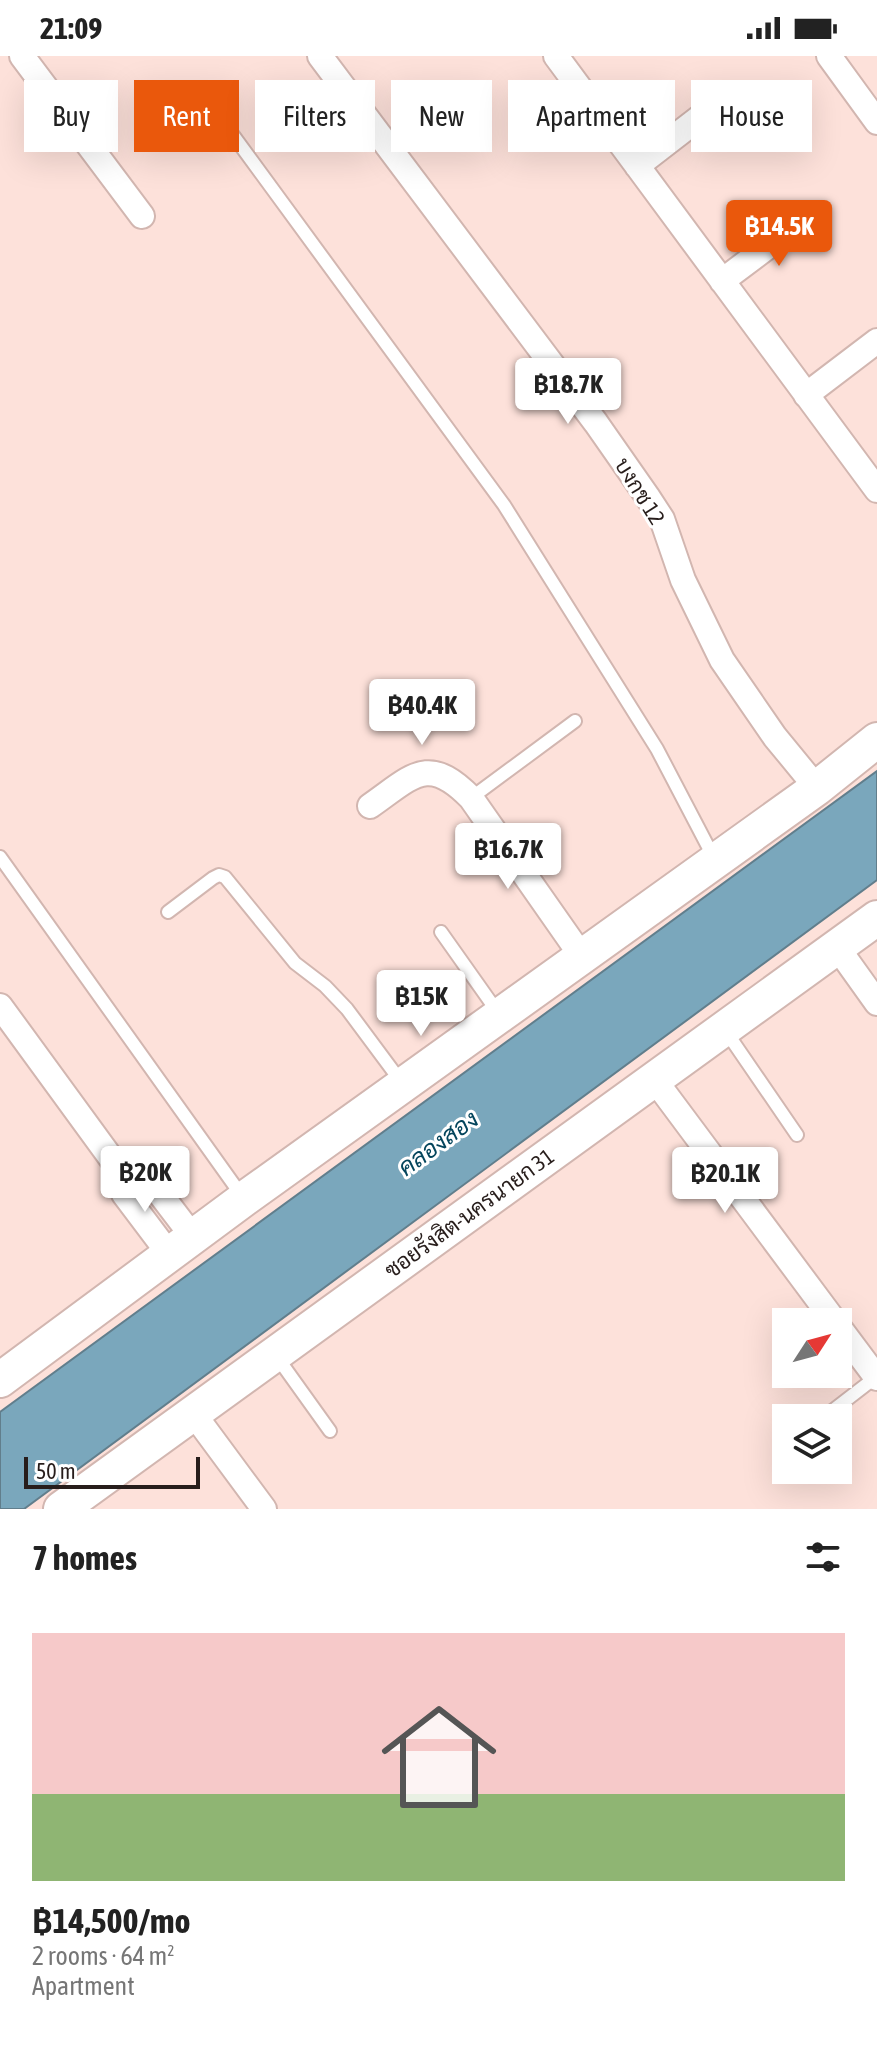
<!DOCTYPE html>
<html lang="en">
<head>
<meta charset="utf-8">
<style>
	body { margin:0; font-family:"Asap Condensed",Sarabun,sans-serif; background:#f2f2f2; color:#222; height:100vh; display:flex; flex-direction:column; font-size:30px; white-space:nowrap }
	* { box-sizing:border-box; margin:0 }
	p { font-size:26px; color:#767676 }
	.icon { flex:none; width:44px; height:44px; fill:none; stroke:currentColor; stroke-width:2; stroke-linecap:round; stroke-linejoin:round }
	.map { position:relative; height:1453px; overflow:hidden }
	.sheet { display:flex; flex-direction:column; background:#fff; flex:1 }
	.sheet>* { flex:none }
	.top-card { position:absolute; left:24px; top:24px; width:830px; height:72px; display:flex; gap:16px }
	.needle { width:52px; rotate:54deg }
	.tools { position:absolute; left:772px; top:1252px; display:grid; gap:16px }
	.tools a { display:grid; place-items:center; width:80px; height:80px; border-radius:0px; background:#fff; box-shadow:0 8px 32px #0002; font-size:40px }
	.scale { position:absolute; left:24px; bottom:20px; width:176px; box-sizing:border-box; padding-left:8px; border:4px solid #271d1b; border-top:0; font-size:22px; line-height:28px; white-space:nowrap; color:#271d1b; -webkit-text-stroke:6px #fff; paint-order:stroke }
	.price { position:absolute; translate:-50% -68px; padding:0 18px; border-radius:8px; background:#fff; color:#222; font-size:26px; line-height:52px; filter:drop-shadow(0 2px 4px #0008) }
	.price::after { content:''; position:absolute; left:50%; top:48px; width:24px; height:18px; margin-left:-12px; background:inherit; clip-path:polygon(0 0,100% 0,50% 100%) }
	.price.selected { background:#ea580c; color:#fff }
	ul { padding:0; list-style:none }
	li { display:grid; align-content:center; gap:16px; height:424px; padding:0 32px }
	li+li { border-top:2px solid #e0e0e0 }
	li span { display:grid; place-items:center; height:248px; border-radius:0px; color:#555 }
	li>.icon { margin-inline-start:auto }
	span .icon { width:144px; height:144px; fill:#fffc; stroke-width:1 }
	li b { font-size:34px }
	h2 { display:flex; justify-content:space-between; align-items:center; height:96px; padding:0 32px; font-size:34px }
	.tag { padding:0 28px; border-radius:0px; background:#fff; box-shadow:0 8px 32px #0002; font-size:28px; line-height:72px }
	.tag.selected { background:#ea580c; color:#fff }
	.status { display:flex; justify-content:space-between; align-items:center; height:56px; padding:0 40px; background:#fff; direction:ltr }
	.status svg { height:22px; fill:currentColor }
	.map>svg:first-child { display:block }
	.water { fill:#7aa7bc; stroke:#617e8c; stroke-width:2 }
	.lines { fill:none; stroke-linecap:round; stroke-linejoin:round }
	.lane-casing { stroke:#d2b6b0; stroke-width:16 }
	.street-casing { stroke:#d2b6b0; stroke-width:28 }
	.secondary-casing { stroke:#d2b6b0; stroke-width:38 }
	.lane { stroke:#fff; stroke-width:12 }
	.street { stroke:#fff; stroke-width:24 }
	.secondary { stroke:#fff; stroke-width:34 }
	.labels { text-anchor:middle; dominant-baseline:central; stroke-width:6; stroke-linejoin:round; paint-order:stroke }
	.street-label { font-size:22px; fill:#271d1b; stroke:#fff }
	.water-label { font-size:24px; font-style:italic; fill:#04455c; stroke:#fff }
</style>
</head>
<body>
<div class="status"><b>21:09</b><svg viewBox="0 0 49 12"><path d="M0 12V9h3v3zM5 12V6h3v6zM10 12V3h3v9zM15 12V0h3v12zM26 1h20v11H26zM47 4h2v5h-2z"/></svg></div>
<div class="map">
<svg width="877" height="1453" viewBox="0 0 877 1453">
	<rect width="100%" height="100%" fill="#fde1da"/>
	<path class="water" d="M877 715V824L24 1453H0V1356Z"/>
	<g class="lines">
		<g class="lane-casing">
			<path id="lane" d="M219 60 504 449 657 693 714 802
				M471 742 575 665
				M0 801 242 1140
				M168 856 213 822 219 819 225 821 295 907 325 930 347 953 402 1027
				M441 876 499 958
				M725 974 797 1079
				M277 1301 330 1375
				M823 1362 876 1321"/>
		</g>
		<g class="street-casing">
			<path id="street" d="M22 0 142 160
				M320 0 596 367 647 440 662 463 683 524 722 604 775 681 817 732
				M556 0 877 434
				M829 0 877 66
				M637 110 725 42
				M722 225 807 161
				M806 339 877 285
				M370 750C413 720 428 698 471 742L583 902
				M837 891 877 947
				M0 950 116 1109 124 1138 170 1199
				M654 1023 835 1266
				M116 1109 145 1118 193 1181
				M838 1270 877 1322
				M193 1357 264 1453"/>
		</g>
		<g class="secondary-casing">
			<path id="secondary" d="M0 1324 244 1143 817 732 877 684
				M61 1453 877 862"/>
		</g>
		<use href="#lane" class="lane"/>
		<use href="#street" class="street"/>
		<use href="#secondary" class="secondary"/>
	</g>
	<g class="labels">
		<g class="street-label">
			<text transform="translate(640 435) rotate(58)">บงกช 12</text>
			<text transform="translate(469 1157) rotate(-36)">ซอยรังสิต-นครนายก 31</text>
		</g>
		<g class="water-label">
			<text transform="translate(438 1087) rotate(-36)">คลองสอง</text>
		</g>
	</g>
</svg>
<div class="tools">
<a><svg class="needle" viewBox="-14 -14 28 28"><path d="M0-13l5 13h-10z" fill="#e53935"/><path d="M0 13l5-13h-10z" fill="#767676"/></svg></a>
<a><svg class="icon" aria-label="layers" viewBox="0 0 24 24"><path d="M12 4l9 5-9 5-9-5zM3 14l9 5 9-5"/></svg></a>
</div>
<div class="scale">50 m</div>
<b class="price selected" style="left:779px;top:212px">฿14.5K</b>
<b class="price" style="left:568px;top:370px">฿18.7K</b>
<b class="price" style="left:422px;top:691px">฿40.4K</b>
<b class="price" style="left:508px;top:835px">฿16.7K</b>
<b class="price" style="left:421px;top:982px">฿15K</b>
<b class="price" style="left:145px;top:1158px">฿20K</b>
<b class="price" style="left:725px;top:1159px">฿20.1K</b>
<div class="top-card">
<a class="tag">Buy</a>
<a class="tag selected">Rent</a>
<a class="tag">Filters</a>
<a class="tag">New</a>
<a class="tag">Apartment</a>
<a class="tag">House</a>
</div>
</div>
<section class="sheet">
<h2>7 homes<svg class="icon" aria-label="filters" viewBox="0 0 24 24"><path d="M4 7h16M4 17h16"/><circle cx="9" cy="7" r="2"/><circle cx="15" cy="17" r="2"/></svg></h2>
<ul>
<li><span style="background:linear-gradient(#f6c9c9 65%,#8fb573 0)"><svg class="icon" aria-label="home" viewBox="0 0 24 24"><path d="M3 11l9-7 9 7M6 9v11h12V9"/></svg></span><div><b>฿14,500/mo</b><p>2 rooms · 64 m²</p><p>Apartment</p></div></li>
</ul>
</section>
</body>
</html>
